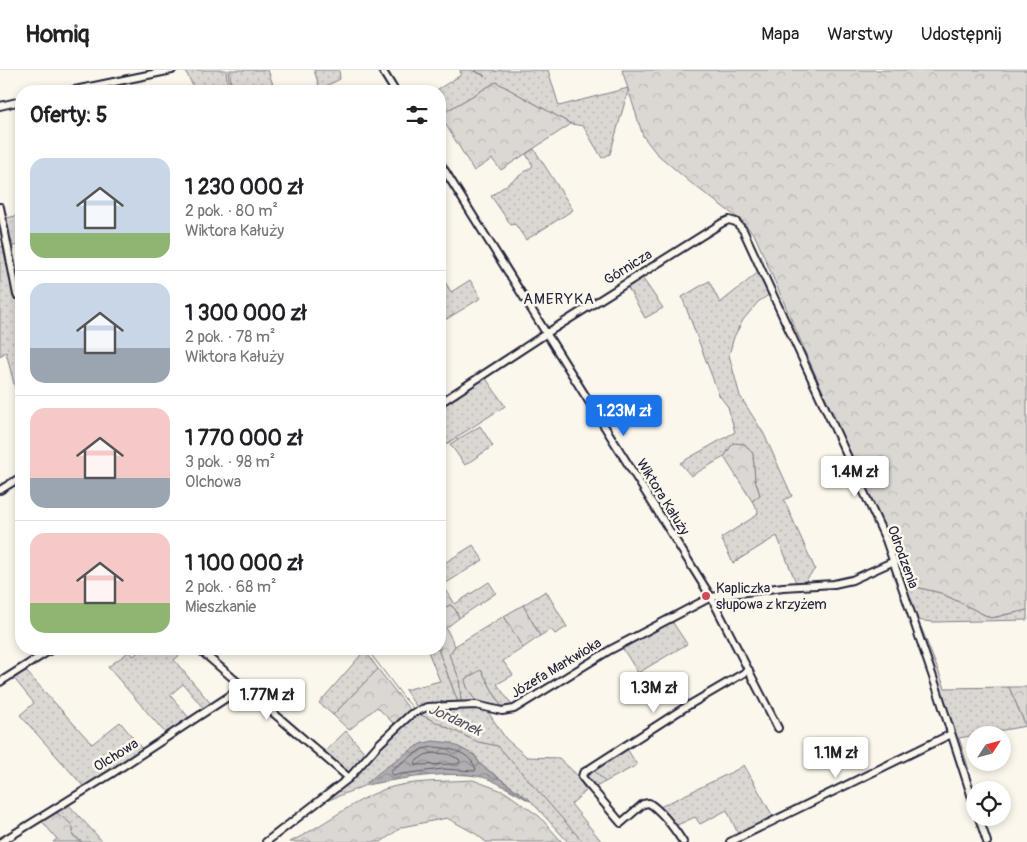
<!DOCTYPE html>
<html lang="pl">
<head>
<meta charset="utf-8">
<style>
	body { margin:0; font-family:Pangolin,sans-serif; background:#f6f6f6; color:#202124; height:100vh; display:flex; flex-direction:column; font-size:19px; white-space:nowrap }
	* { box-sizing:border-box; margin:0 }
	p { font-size:16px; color:#757577 }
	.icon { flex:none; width:28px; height:28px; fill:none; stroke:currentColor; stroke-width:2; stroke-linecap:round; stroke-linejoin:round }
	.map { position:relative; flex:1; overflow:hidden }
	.sheet { position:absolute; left:15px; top:15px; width:431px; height:570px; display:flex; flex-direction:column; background:#fff; border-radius:20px; box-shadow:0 2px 8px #0003 }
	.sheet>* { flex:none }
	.needle { width:32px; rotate:54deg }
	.tools { position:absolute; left:966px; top:656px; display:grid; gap:10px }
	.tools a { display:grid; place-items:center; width:45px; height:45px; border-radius:50%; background:#fff; box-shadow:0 2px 8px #0003; font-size:25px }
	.price { position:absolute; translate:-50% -42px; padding:0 11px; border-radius:5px; background:#fff; color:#222; font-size:16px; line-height:32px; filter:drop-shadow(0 1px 2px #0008) }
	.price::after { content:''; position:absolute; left:50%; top:30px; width:15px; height:11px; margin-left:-8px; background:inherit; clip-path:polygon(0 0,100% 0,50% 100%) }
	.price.selected { background:#1a73e8; color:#fff }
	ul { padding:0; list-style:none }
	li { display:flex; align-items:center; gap:15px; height:125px; padding:0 15px }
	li+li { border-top:1px solid #e0e0e0 }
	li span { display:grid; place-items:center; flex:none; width:140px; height:100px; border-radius:15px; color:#555 }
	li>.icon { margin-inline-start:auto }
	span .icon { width:60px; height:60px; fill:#fffc; stroke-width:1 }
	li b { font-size:21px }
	h2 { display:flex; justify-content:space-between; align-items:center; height:60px; padding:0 15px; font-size:21px }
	header { display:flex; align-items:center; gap:30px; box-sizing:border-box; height:70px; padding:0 25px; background:#fff; border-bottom:1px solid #e0e0e0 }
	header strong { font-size:24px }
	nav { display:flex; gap:28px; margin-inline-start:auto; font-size:18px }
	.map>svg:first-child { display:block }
	.grass { fill:url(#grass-dots); stroke:#7e7d87 }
	.forest { fill:url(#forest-crowns); stroke:#7e7d87 }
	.water { fill:url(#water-waves); stroke:#787681 }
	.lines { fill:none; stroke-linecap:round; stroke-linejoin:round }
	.shore { stroke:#5b5a6a; stroke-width:1 }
	.stream { stroke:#787681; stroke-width:1 }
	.minor-casing { stroke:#22223b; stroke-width:10 }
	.minor { stroke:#fbf7ec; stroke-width:6 }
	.poi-dot { fill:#d1495b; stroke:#fbf7ec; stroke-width:2 }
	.labels { text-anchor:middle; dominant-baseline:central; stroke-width:5; stroke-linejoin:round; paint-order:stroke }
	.street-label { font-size:14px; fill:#22223b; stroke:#fbf7ec }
	.poi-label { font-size:14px; fill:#22223b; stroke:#fbf7ec; text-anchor:start }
	.neighbourhood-label { font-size:15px; letter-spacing:1px; fill:#22223b; stroke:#fbf7ec }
	.water-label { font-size:15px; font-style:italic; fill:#545364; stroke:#fbf7ec }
</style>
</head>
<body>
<header>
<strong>Homiq</strong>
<nav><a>Mapa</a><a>Warstwy</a><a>Udostępnij</a></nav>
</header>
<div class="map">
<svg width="1027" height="772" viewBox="0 0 1027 772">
	<defs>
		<pattern id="grass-dots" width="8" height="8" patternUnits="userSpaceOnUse" patternTransform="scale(1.25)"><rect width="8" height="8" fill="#dbd8d3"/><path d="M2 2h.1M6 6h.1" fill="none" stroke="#bcb9b6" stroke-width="1.8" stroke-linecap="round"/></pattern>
		<pattern id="forest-crowns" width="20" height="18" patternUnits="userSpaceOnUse" patternTransform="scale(1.25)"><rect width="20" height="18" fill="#dbd8d3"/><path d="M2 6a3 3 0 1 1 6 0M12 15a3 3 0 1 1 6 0" fill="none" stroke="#bcb9b6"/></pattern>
		<pattern id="water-waves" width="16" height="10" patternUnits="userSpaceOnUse" patternTransform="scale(1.25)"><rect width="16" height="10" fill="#b1aeb0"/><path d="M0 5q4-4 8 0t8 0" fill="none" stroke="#908d90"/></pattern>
	</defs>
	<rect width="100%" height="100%" fill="#fbf7ec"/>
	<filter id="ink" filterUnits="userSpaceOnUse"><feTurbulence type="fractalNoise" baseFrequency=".02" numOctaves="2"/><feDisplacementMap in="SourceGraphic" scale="10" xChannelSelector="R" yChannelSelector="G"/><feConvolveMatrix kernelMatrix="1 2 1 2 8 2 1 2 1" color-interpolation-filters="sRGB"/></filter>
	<g filter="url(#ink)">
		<path class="grass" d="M185 0H226L228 21H215L203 15 195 20Z
			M230 0H268L275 21H231Z
			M314 0H339L340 9 320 19Z
			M460 0H471L485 6 474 0H495V2L501 0H548L559 36 628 18V21L610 84 602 88 583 56 571 54 496 12 440 45V21H435L461 5Z
			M534 79 573 140 526 170 515 154 511 155 491 126 533 96 526 84Z
			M21 145V174L10 177V172L6 148Z
			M4 176 14 229 21 230V334H19L6 282 0 286V177Z
			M760 201 770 224 758 232 743 250 734 267 729 285 740 326 764 364 792 426 784 430 815 499 806 510 812 514 797 515 777 466 733 493 721 468 757 445 758 441 752 431 760 425 755 410 753 384 729 379 724 387 691 406 680 393 735 362 728 337 719 325 682 227 709 211 720 233Z
			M440 203 451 222 470 210 481 228 440 253Z
			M641 206 663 238 645 248 627 216Z
			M485 307 505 336 440 378V335Z
			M480 356 493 376 465 395 450 374Z
			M473 475 483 490 443 515 455 534 489 512 496 523 459 548 455 539 450 535 440 540V496Z
			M895 494 900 500 907 515 941 523 991 548 1027 540V550L933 552 916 550Z
			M546 521 567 557 555 564 551 559 540 566 523 535Z
			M504 546 523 578 503 591 513 605 497 614 514 638 501 636 481 600 466 614 477 633 461 632 459 608 449 585 455 576Z
			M674 550 673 553 687 574 638 603 622 577Z
			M916 553H918L921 557 945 618 1009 617 1026 656 959 668 969 700 966 701Z
			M143 579H187L174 590 212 635 205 640 183 614 170 625 190 649 167 665 108 597 130 581 133 586Z
			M357 579H364L378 599 333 645 319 633 361 585Z
			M427 579H438L458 632 427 633 418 639 405 620 440 611Z
			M25 600 92 674 120 652 143 680 84 717 20 645 34 633 12 606Z
			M475 639 488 642 506 669 527 687 559 688 576 704 586 721 571 734 602 772H568L529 729 481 695 474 684 367 712 366 715 324 732 412 648 428 640Z
			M346 661 366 684 349 702H346L323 683Z
			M626 677 637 695 605 712 592 698Z
			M744 695 775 750 739 766 727 740 700 754 695 747 675 756 658 738 738 699Z
			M67 733 103 772H82L72 765 54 741Z"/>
		<path class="forest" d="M622 0H1027V540L991 548 941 523 907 515 755 166 742 151 691 113 656 83 643 66Z
			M496 12 571 54 501 100 492 89 474 101 440 45Z
			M733 373 745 374 753 384 755 410 760 425 752 431 724 387Z
			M450 535 455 539 459 548 446 558 455 576 449 585 459 608 461 632H458L438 579H440V540Z
			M523 535 540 566 523 578 504 546Z
			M378 599 410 640 395 655 377 637 349 660 333 645Z
			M481 600 501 636 488 634 484 636C475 632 466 620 465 609Z
			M1009 617H1027V658L1026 656Z
			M592 698 605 712 592 719 584 704Z
			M473 710 505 722 539 746 562 772H486L476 764 447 748 402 757 381 772H290C323 756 351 732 385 719 412 710 444 712 473 710Z
			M54 741 69 752 74 759 72 765 82 772H53L57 769 41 750Z"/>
		<path class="water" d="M433 671 451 673 474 685 481 695 530 731C518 725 493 709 482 707 448 700 399 709 366 715 369 708 412 678 421 674 425 673 429 672 433 671Z"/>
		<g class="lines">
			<path class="shore" d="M434 677C450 678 471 682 476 700L474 701 443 699 393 705 391 704V700L422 679Z
				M434 683 448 684 459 689 460 692 457 694 415 695 416 691 425 685Z"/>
			<path class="stream" d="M228 0 230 21
				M367 579 404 628 414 639
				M419 644 478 672 498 676 583 772"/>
			<g class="minor-casing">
				<path id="minor" d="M382 0 395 21
					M70 21 172 0
					M0 36 21 31
					M440 93 711 527 778 658
					M0 137 17 225
					M440 333 547 263 722 153 729 150 736 152 743 160 886 470 937 619 975 737
					M0 420 21 407
					M199 579 349 708
					M0 612 52 579
					M979 748 987 772
					M1 772 111 704 243 617
					M266 772 349 708 379 674 411 644 427 637 476 635 502 641 514 639 610 580 711 527 783 517 834 514 852 510 892 492
					M683 772C674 758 663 742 649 733L643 734 621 753 582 707 583 703 684 638 749 600
					M730 772 951 664"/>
			</g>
			<use href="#minor" class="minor"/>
		</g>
	</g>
	<circle class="poi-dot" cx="706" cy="526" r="5"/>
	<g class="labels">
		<g class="street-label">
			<text transform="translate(628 197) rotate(-32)">Górnicza</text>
			<text transform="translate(663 427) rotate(58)">Wiktora Kałuży</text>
			<text transform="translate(903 487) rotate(70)">Odrodzenia</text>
			<text transform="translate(556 598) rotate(-31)">Józefa Markwioka</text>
			<text transform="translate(116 685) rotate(-32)">Olchowa</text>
		</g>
		<g class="poi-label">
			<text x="716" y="518">Kapliczka<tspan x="716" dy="16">słupowa z krzyżem</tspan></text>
		</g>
		<g class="neighbourhood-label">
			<text x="559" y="229">AMERYKA</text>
		</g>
		<g class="water-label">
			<text transform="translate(455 650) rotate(25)">Jordanek</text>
		</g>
	</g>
</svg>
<div class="tools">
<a><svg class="needle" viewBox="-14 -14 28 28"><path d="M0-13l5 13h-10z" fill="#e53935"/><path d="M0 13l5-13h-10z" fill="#757577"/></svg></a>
<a><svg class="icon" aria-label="locate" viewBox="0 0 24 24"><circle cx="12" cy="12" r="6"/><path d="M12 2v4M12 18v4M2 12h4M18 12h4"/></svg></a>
</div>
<b class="price selected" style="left:624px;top:367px">1.23M zł</b>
<b class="price" style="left:855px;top:428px">1.4M zł</b>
<b class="price" style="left:654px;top:644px">1.3M zł</b>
<b class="price" style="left:267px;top:651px">1.77M zł</b>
<b class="price" style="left:836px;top:709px">1.1M zł</b>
<section class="sheet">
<h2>Oferty: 5<svg class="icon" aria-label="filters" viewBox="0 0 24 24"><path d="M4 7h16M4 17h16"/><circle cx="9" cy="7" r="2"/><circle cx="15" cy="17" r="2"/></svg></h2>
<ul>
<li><span style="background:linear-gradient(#c9d6e8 75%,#8fb573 0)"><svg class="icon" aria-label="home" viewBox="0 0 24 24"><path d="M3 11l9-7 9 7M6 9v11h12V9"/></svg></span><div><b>1 230 000 zł</b><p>2 pok. · 80 m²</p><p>Wiktora Kałuży</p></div></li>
<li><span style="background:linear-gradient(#c9d6e8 65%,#9aa5b1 0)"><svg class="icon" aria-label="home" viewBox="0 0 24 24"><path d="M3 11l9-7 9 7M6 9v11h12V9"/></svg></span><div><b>1 300 000 zł</b><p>2 pok. · 78 m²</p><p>Wiktora Kałuży</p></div></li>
<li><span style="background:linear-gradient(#f6c9c9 70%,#9aa5b1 0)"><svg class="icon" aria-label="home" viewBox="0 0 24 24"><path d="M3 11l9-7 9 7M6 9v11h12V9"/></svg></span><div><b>1 770 000 zł</b><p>3 pok. · 98 m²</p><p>Olchowa</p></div></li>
<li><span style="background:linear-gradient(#f6c9c9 70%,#8fb573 0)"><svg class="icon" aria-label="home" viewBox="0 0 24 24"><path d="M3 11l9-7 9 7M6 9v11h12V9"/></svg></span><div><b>1 100 000 zł</b><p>2 pok. · 68 m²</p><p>Mieszkanie</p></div></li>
</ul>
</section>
</div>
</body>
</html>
